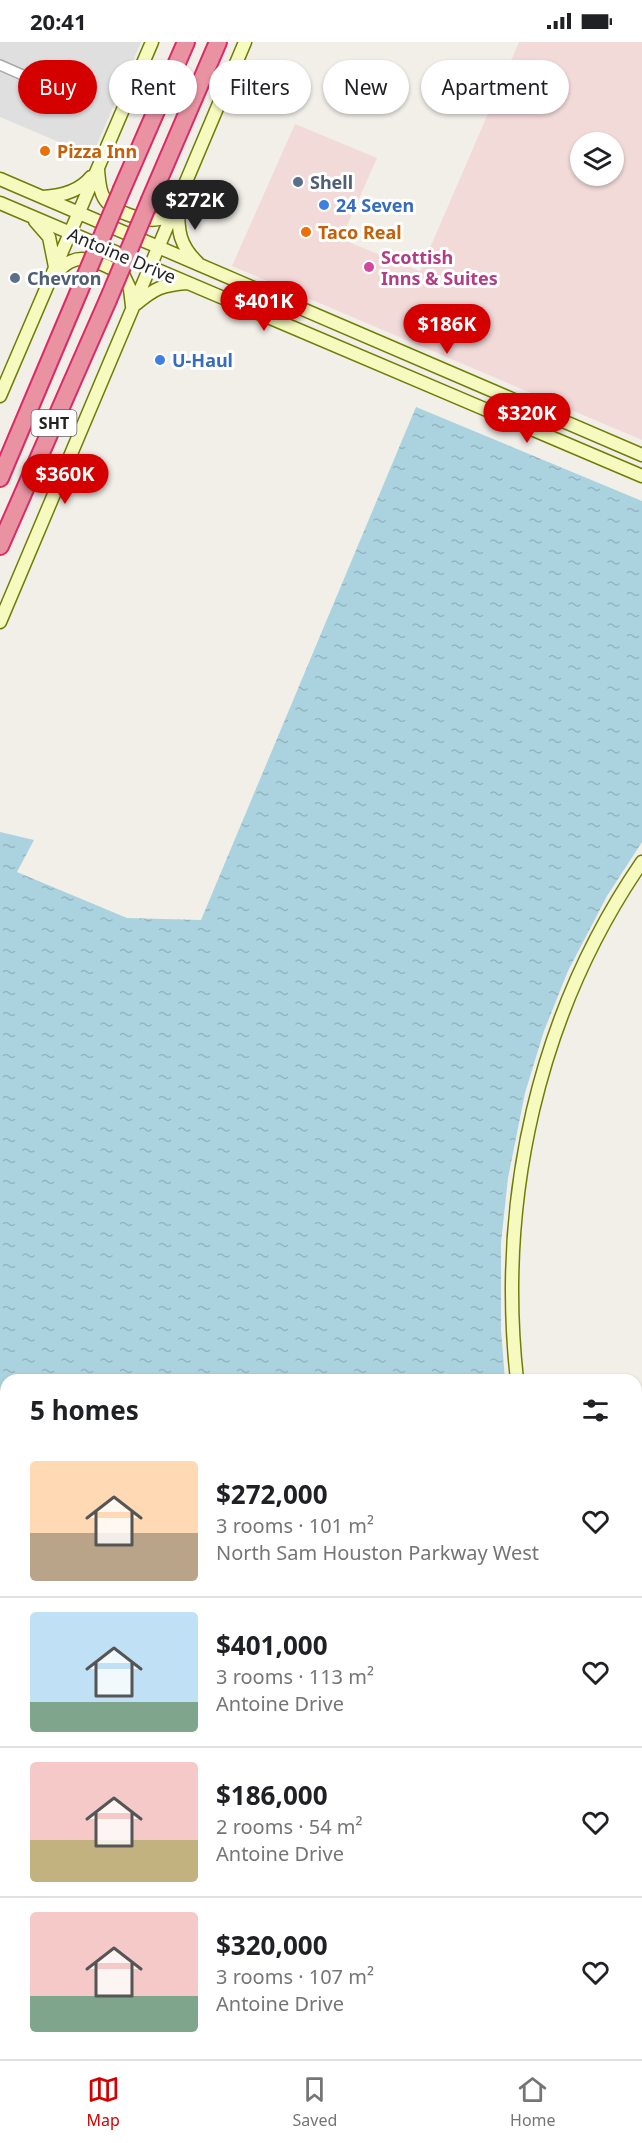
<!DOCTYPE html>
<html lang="en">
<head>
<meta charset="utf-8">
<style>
	body { margin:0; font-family:"Noto Sans",sans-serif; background:#f6f6f6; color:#202124; height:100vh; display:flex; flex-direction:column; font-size:22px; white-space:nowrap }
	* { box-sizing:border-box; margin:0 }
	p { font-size:20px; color:#757577 }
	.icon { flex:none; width:33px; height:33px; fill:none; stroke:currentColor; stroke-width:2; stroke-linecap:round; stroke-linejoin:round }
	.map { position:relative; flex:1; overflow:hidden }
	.panel { position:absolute; left:0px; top:1332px; width:642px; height:686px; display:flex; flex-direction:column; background:#fff; border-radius:18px 18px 0 0; box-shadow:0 2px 4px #0004 }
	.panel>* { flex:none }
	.top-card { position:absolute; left:18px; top:18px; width:606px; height:54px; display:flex; gap:12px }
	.controls { position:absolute; left:570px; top:90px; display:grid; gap:12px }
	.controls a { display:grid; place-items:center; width:54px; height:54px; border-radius:50%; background:#fff; box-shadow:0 2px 4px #0004; font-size:30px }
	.price { position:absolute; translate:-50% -51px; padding:0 14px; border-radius:21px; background:#d40000; color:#fff; font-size:20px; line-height:39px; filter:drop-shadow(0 2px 3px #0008) }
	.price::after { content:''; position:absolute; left:50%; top:36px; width:18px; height:14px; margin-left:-9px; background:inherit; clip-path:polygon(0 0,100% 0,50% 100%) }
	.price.on { background:#222; color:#fff }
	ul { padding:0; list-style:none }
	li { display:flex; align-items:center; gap:18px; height:150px; padding:0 30px }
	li+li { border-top:2px solid #e0e0e0 }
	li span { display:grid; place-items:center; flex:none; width:168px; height:120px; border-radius:6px; color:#555 }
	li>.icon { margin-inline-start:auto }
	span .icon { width:72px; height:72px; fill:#fffc; stroke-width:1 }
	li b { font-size:26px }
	h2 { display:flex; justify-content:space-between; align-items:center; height:72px; padding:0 30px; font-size:26px }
	.chip { padding:0 21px; border-radius:27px; background:#fff; box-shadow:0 2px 4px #0004; font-size:21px; line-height:54px }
	.chip.on { background:#d40000; color:#fff }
	.status { display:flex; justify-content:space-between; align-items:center; height:42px; padding:0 30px; background:#fff; direction:ltr }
	.status svg { height:16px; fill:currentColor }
	.tabs { display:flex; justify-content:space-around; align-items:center; height:84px; border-top:2px solid #e0e0e0; background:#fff; font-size:16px; color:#757577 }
	.tabs a { display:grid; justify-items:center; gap:3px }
	.tabs .on { color:#d40000 }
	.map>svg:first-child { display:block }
	.residential { fill:#e0dfdf }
	.commercial { fill:#f2dad9; fill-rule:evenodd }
	.education { fill:#ffffe5 }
	.water { fill:url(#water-ripples) }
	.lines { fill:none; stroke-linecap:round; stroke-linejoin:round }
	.river { stroke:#aad3df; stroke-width:15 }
	.street-casing { stroke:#a9a9a9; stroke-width:12 }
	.secondary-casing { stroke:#707d05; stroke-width:15 }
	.highway-casing { stroke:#dc2a67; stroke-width:20 }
	.street { stroke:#fff; stroke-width:9 }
	.secondary { stroke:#f7fabf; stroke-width:12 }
	.highway { stroke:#e892a2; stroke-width:16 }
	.highway-bridge-casing { stroke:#dc2a67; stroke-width:20; stroke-linecap:butt }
	.highway-bridge { stroke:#e892a2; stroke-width:16 }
	.food-dot { fill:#e8710a; stroke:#fff; stroke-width:2 }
	.service-dot { fill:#5c6f8a; stroke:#fff; stroke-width:2 }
	.shop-dot { fill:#3f7fe0; stroke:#fff; stroke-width:2 }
	.hotel-dot { fill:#d1479c; stroke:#fff; stroke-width:2 }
	.labels { text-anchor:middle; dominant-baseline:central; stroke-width:6; stroke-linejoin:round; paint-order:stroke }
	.shield { fill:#fff; stroke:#646464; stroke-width:1.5 }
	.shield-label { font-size:16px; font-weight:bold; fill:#222 }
	.food-label { font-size:18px; font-weight:bold; fill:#c56008; stroke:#fff; text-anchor:start }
	.service-label { font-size:18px; font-weight:bold; fill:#4e5e75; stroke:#fff; text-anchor:start }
	.shop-label { font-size:18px; font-weight:bold; fill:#366cbe; stroke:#fff; text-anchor:start }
	.street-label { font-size:18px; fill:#222; stroke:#fff }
	.hotel-label { font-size:18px; font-weight:bold; fill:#b23c85; stroke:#fff; text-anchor:start }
</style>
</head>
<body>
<div class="status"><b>20:41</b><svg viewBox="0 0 49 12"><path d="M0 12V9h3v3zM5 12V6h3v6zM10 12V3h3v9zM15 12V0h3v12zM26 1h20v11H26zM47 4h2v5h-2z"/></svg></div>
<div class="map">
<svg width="642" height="2017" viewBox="0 0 642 2017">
	<defs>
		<pattern id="water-ripples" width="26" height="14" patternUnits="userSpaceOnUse" patternTransform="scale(1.5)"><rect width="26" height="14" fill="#aad3df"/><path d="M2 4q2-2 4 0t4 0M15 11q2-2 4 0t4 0" fill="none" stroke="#92b5bf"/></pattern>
	</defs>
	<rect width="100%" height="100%" fill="#f2efe9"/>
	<path class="residential" d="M0 0H141L92 114 0 75Z
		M0 1410 6 1412V2012H295L292 2017H0Z"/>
	<path class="commercial" d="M519 0H642V398L232 224 295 82 377 116 341 197 420 229ZM580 100H614V134H580Z"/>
	<path class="education" d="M636 1782H638L642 1798V2010L636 2011Z
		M383 2012H633L604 2017H384L381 2015Z"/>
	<path class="water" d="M416 365 642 459V800L607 854 568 929 544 989 525 1051 508 1136 501 1201V1287L505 1338H6V1415L0 1412V790L34 798 17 830 127 876 201 878Z"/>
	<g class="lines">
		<path class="river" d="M636 1531 642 1521
			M338 2017 341 2012"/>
		<g class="street-casing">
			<path id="street" d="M0 23 59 49
				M0 1471 6 1474
				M0 1826 6 1822
				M0 1957 6 1954
				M104 2017 109 2012
				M223 2017 226 2012"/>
		</g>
		<g class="secondary-casing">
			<path id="secondary" d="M98 128C99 137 99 148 104 156 112 170 144 180 159 177L172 163
				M0 137 642 413
				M43 155C61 154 79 150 91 135
				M0 161 642 434
				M178 164C178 189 179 203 198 221
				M35 179 49 195 55 225
				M53 234C59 229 65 221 72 219 88 212 109 226 123 232L130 247 132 264
				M136 262C155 246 162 243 187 241
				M0 354 152 0
				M0 580 245 0
				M517 1338C497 1158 538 971 642 820
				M636 1713 642 1729"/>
		</g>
		<g class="highway-casing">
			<path id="highway" d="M122 147 186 0
				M150 158 218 0
				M0 436 80 247
				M0 504 108 258"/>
		</g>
		<use href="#street" class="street"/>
		<use href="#secondary" class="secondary"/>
		<use href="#highway" class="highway"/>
		<g class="highway-bridge-casing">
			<path id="highway-bridge" d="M80 247 122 147
				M108 258 150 158"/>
		</g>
		<use href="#highway-bridge" class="highway-bridge"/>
	</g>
	<g class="food-dot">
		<circle cx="45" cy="109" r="6"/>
		<circle cx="306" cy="190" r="6"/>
	</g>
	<g class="service-dot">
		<circle cx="298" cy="140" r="6"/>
		<circle cx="15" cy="236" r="6"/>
	</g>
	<g class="shop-dot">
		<circle cx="324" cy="163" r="6"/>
		<circle cx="160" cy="318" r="6"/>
	</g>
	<circle class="hotel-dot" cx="369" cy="225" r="6"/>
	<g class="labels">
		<rect class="shield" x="31.5" y="368" width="45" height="26" rx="4.5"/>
		<g class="shield-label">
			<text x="54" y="381">SHT</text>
		</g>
		<g class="food-label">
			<text x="57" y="109">Pizza Inn</text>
			<text x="318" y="190">Taco Real</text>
		</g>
		<g class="service-label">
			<text x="310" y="140">Shell</text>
			<text x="27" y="236">Chevron</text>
		</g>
		<g class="shop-label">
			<text x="336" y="163">24 Seven</text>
			<text x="172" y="318">U-Haul</text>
		</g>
		<g class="street-label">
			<text transform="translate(122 213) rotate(23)">Antoine Drive</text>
		</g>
		<g class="hotel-label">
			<text x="381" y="215">Scottish<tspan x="381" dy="21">Inns &amp; Suites</tspan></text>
		</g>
	</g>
</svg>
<div class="controls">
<a><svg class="icon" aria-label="layers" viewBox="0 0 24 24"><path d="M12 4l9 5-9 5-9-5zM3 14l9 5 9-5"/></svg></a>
</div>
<b class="price on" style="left:195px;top:189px">$272K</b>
<b class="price" style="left:264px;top:290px">$401K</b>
<b class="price" style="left:447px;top:313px">$186K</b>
<b class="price" style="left:527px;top:402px">$320K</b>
<b class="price" style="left:65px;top:463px">$360K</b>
<div class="top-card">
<a class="chip on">Buy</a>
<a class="chip">Rent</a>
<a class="chip">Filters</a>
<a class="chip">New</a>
<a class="chip">Apartment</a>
</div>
<section class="panel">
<h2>5 homes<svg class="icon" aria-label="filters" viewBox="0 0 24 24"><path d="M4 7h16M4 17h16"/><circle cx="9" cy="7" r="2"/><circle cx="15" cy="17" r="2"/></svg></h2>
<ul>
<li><span style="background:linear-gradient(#ffd9b3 60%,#b9a48a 0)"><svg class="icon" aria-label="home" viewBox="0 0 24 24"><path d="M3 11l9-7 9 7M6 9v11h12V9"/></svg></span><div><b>$272,000</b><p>3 rooms · 101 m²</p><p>North Sam Houston Parkway West</p></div><svg class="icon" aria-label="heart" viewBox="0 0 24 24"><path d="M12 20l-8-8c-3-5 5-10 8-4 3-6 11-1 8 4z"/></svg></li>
<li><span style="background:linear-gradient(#bfe0f5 75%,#7fa58c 0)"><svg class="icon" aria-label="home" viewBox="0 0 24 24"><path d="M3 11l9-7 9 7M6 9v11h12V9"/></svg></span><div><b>$401,000</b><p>3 rooms · 113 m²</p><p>Antoine Drive</p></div><svg class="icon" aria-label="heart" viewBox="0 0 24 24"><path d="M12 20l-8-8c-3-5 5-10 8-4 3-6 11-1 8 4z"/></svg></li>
<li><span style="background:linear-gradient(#f6c9c9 65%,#c2b280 0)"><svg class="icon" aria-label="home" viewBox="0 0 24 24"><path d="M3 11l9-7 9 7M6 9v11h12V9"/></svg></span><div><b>$186,000</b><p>2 rooms · 54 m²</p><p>Antoine Drive</p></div><svg class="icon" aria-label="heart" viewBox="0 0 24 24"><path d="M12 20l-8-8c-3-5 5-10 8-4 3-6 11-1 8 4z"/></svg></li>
<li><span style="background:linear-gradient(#f6c9c9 70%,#7fa58c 0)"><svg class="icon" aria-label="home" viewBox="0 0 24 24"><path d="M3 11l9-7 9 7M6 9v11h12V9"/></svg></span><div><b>$320,000</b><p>3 rooms · 107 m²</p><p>Antoine Drive</p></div><svg class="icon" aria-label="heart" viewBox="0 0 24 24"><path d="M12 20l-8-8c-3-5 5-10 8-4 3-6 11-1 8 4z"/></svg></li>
</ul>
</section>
</div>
<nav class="tabs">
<a class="on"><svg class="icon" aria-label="map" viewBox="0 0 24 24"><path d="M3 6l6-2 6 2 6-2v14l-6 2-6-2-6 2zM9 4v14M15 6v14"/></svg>Map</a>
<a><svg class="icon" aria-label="saved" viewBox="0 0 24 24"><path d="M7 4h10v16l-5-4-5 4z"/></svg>Saved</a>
<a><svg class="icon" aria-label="home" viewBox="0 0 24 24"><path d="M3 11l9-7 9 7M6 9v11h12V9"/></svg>Home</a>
</nav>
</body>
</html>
